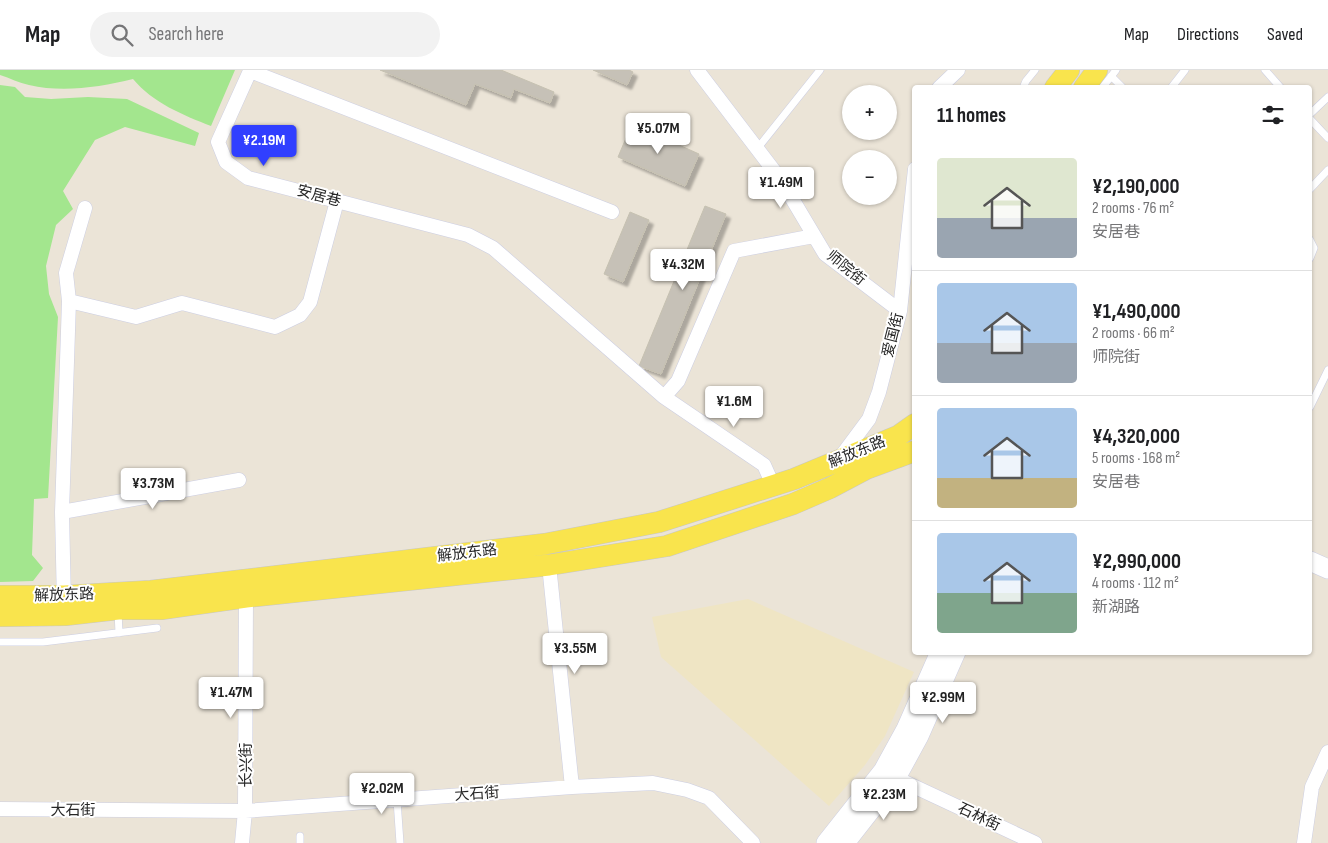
<!DOCTYPE html>
<html lang="en">
<head>
<meta charset="utf-8">
<style>
	body { margin:0; font-family:"Sofia Sans Condensed","Noto Sans SC",sans-serif; background:#f2f2f2; color:#202124; height:100vh; display:flex; flex-direction:column; font-size:19px; white-space:nowrap }
	* { box-sizing:border-box; margin:0 }
	p { font-size:16px; color:#757577 }
	.icon { flex:none; width:28px; height:28px; fill:none; stroke:currentColor; stroke-width:2; stroke-linecap:round; stroke-linejoin:round }
	.map { position:relative; flex:1; overflow:hidden }
	.side { position:absolute; left:912px; top:15px; width:400px; height:570px; display:flex; flex-direction:column; background:#fff; border-radius:5px; box-shadow:0 1px 4px #0004 }
	.side>* { flex:none }
	.fabs { position:absolute; left:842px; top:15px; display:grid; gap:10px }
	.fabs a { display:grid; place-items:center; width:55px; height:55px; border-radius:50%; background:#fff; box-shadow:0 1px 4px #0004; font-size:25px }
	.price { position:absolute; translate:-50% -42px; padding:0 11px; border-radius:5px; background:#fff; color:#222; font-size:16px; line-height:32px; filter:drop-shadow(0 1px 2px #0008) }
	.price::after { content:''; position:absolute; left:50%; top:30px; width:15px; height:11px; margin-left:-8px; background:inherit; clip-path:polygon(0 0,100% 0,50% 100%) }
	.price.current { background:#303fff; color:#fff }
	ul { padding:0; list-style:none }
	li { display:flex; align-items:center; gap:15px; height:125px; padding:0 25px }
	li+li { border-top:1px solid #e0e0e0 }
	li span { display:grid; place-items:center; flex:none; width:140px; height:100px; border-radius:5px; color:#555 }
	li>.icon { margin-inline-start:auto }
	span .icon { width:60px; height:60px; fill:#fffc; stroke-width:1 }
	li b { font-size:21px }
	h2 { display:flex; justify-content:space-between; align-items:center; height:60px; padding:0 25px; font-size:21px }
	header { display:flex; align-items:center; gap:30px; box-sizing:border-box; height:70px; padding:0 25px; background:#fff; border-bottom:1px solid #e0e0e0 }
	header strong { font-size:24px }
	nav { display:flex; gap:28px; margin-inline-start:auto; font-size:18px }
	.search { width:350px; height:45px; background:#f2f2f2; display:flex; align-items:center; gap:12px; box-sizing:border-box; padding:0 18px; border-radius:28px; color:#757577; font-size:19px }
	.map>svg:first-child { display:block }
	.education { fill:#efe5c4 }
	.green { fill:#a3e68e }
	.building { fill:#c6c1b7; stroke:#c6c1b1; filter:url(#shadow) }
	.lines { fill:none; stroke-linecap:round; stroke-linejoin:round }
	.lane-casing { stroke:#cccee2; stroke-width:8 }
	.street-casing { stroke:#cccee2; stroke-width:15 }
	.secondary-casing { stroke:#cccee2; stroke-width:20 }
	.primary-casing { stroke:#c7c7c7; stroke-width:22 }
	.lane { stroke:#fff; stroke-width:7 }
	.street { stroke:#fff; stroke-width:14 }
	.secondary { stroke:#fff; stroke-width:19 }
	.primary { stroke:#f9e44d; stroke-width:21 }
	.labels { text-anchor:middle; dominant-baseline:central; stroke-width:4; stroke-linejoin:round; paint-order:stroke }
	.street-label { font-size:15px; fill:#272727; stroke:#fff }
</style>
</head>
<body>
<header>
<strong>Map</strong>
<div class="search"><svg class="icon" aria-label="search" viewBox="0 0 24 24"><circle cx="10" cy="10" r="6"/><path d="M15 15l6 6"/></svg>Search here</div>
<nav><a>Map</a><a>Directions</a><a>Saved</a></nav>
</header>
<div class="map">
<svg width="1328" height="773" viewBox="0 0 1328 773">
	<defs>
		<filter id="shadow"><feDropShadow dx="4.5" dy="4.5" stdDeviation="1" flood-color="#0004"/></filter>
	</defs>
	<rect width="100%" height="100%" fill="#ebe4d7"/>
	<path class="education" d="M748 529 914 602 885 666 865 695 829 736 661 587 652 547Z"/>
	<path class="green" d="M0 0H235L211 56C183 45 153 33 133 9 100 17 63 23 29 15 19 13 10 8 0 5Z
		M0 15 15 17 25 27 51 29 88 27 127 29 199 63 195 76 125 57 95 70 63 121 73 139 56 155 46 196 49 224 58 247 48 428 34 429 32 485 43 498 33 511 0 512Z"/>
	<path class="building" d="M380 0H501L554 22 550 33 514 19 511 28 475 14 466 35Z
		M593 0H629L633 2 627 15Z
		M632 54 699 84 685 116 618 87Z
		M705 136 726 144 661 304 639 296Z
		M630 142 649 150 623 212 604 204Z"/>
	<g class="lines">
		<g class="lane-casing">
			<path id="lane" d="M1265 0 1281 18
				M1111 6 1123 18
				M1023 18 1026 11 1035 0
				M1102 18 1116 0
				M1171 18 1185 0
				M1310 44 1328 27
				M1310 49 1328 68
				M757 79 820 0
				M1310 119 1328 100
				M1310 170 1314 178 1310 188
				M1310 337 1328 300
				M118 541 119 563
				M0 572H43L157 558
				M397 730 400 773
				M300 773V766"/>
		</g>
		<g class="street-casing">
			<path id="street" d="M697 0 781 110 825 184 900 241
				M939 18 958 0
				M612 142 250 1 218 72 226 92 248 108 468 165 493 178 664 327 764 395 773 415
				M69 231 136 247 182 233 275 257 300 245 310 232 337 131
				M664 327 678 311 734 181 814 166
				M840 388 869 349 879 322 900 241 915 99
				M62 442 239 410
				M549 495 572 717
				M64 534 62 442 69 231 66 203 85 138
				M896 708 1035 773
				M0 739 245 741 572 717 653 713 687 720 709 728 753 773
				M242 773 245 741 246 527
				M1304 773 1312 717 1328 682"/>
		</g>
		<g class="secondary-casing">
			<path id="secondary" d="M1310 491 1328 499
				M826 773 883 701 906 659 940 582
				M845 773 896 708 919 666 956 582"/>
		</g>
		<g class="primary-casing">
			<path id="primary" d="M1055 18 1069 0
				M1084 18 1097 0
				M0 526H64L151 521 545 474 659 452 794 409 898 366 915 354
				M0 546 65 545 118 539H161L246 527 549 495 667 476 793 434 830 418 866 399 915 381"/>
		</g>
		<use href="#lane" class="lane"/>
		<use href="#street" class="street"/>
		<use href="#secondary" class="secondary"/>
		<use href="#primary" class="primary"/>
	</g>
	<g class="labels">
		<g class="street-label">
			<text transform="translate(319 126) rotate(15)">安居巷</text>
			<text transform="translate(846 198) rotate(39)">师院街</text>
			<text transform="translate(893 265) rotate(-76)">爱国街</text>
			<text transform="translate(857 382) rotate(-22)">解放东路</text>
			<text transform="translate(467 483) rotate(-7)">解放东路</text>
			<text transform="translate(64 525) rotate(-2)">解放东路</text>
			<text transform="translate(246 695) rotate(-90)">长兴街</text>
			<text transform="translate(477 724) rotate(-4)">大石街</text>
			<text x="73" y="740">大石街</text>
			<text transform="translate(979 747) rotate(25)">石林街</text>
		</g>
	</g>
</svg>
<div class="fabs">
<a>+</a>
<a>−</a>
</div>
<b class="price" style="left:658px;top:85px">¥5.07M</b>
<b class="price current" style="left:264px;top:97px">¥2.19M</b>
<b class="price" style="left:781px;top:139px">¥1.49M</b>
<b class="price" style="left:683px;top:221px">¥4.32M</b>
<b class="price" style="left:734px;top:358px">¥1.6M</b>
<b class="price" style="left:153px;top:440px">¥3.73M</b>
<b class="price" style="left:575px;top:605px">¥3.55M</b>
<b class="price" style="left:231px;top:649px">¥1.47M</b>
<b class="price" style="left:943px;top:654px">¥2.99M</b>
<b class="price" style="left:382px;top:745px">¥2.02M</b>
<b class="price" style="left:884px;top:751px">¥2.23M</b>
<section class="side">
<h2>11 homes<svg class="icon" aria-label="filters" viewBox="0 0 24 24"><path d="M4 7h16M4 17h16"/><circle cx="9" cy="7" r="2"/><circle cx="15" cy="17" r="2"/></svg></h2>
<ul>
<li><span style="background:linear-gradient(#dfe7d0 60%,#9aa5b1 0)"><svg class="icon" aria-label="home" viewBox="0 0 24 24"><path d="M3 11l9-7 9 7M6 9v11h12V9"/></svg></span><div><b>¥2,190,000</b><p>2 rooms · 76 m²</p><p>安居巷</p></div></li>
<li><span style="background:linear-gradient(#a9c7e8 60%,#9aa5b1 0)"><svg class="icon" aria-label="home" viewBox="0 0 24 24"><path d="M3 11l9-7 9 7M6 9v11h12V9"/></svg></span><div><b>¥1,490,000</b><p>2 rooms · 66 m²</p><p>师院街</p></div></li>
<li><span style="background:linear-gradient(#a9c7e8 70%,#c2b280 0)"><svg class="icon" aria-label="home" viewBox="0 0 24 24"><path d="M3 11l9-7 9 7M6 9v11h12V9"/></svg></span><div><b>¥4,320,000</b><p>5 rooms · 168 m²</p><p>安居巷</p></div></li>
<li><span style="background:linear-gradient(#a9c7e8 60%,#7fa58c 0)"><svg class="icon" aria-label="home" viewBox="0 0 24 24"><path d="M3 11l9-7 9 7M6 9v11h12V9"/></svg></span><div><b>¥2,990,000</b><p>4 rooms · 112 m²</p><p>新湖路</p></div></li>
</ul>
</section>
</div>
</body>
</html>
